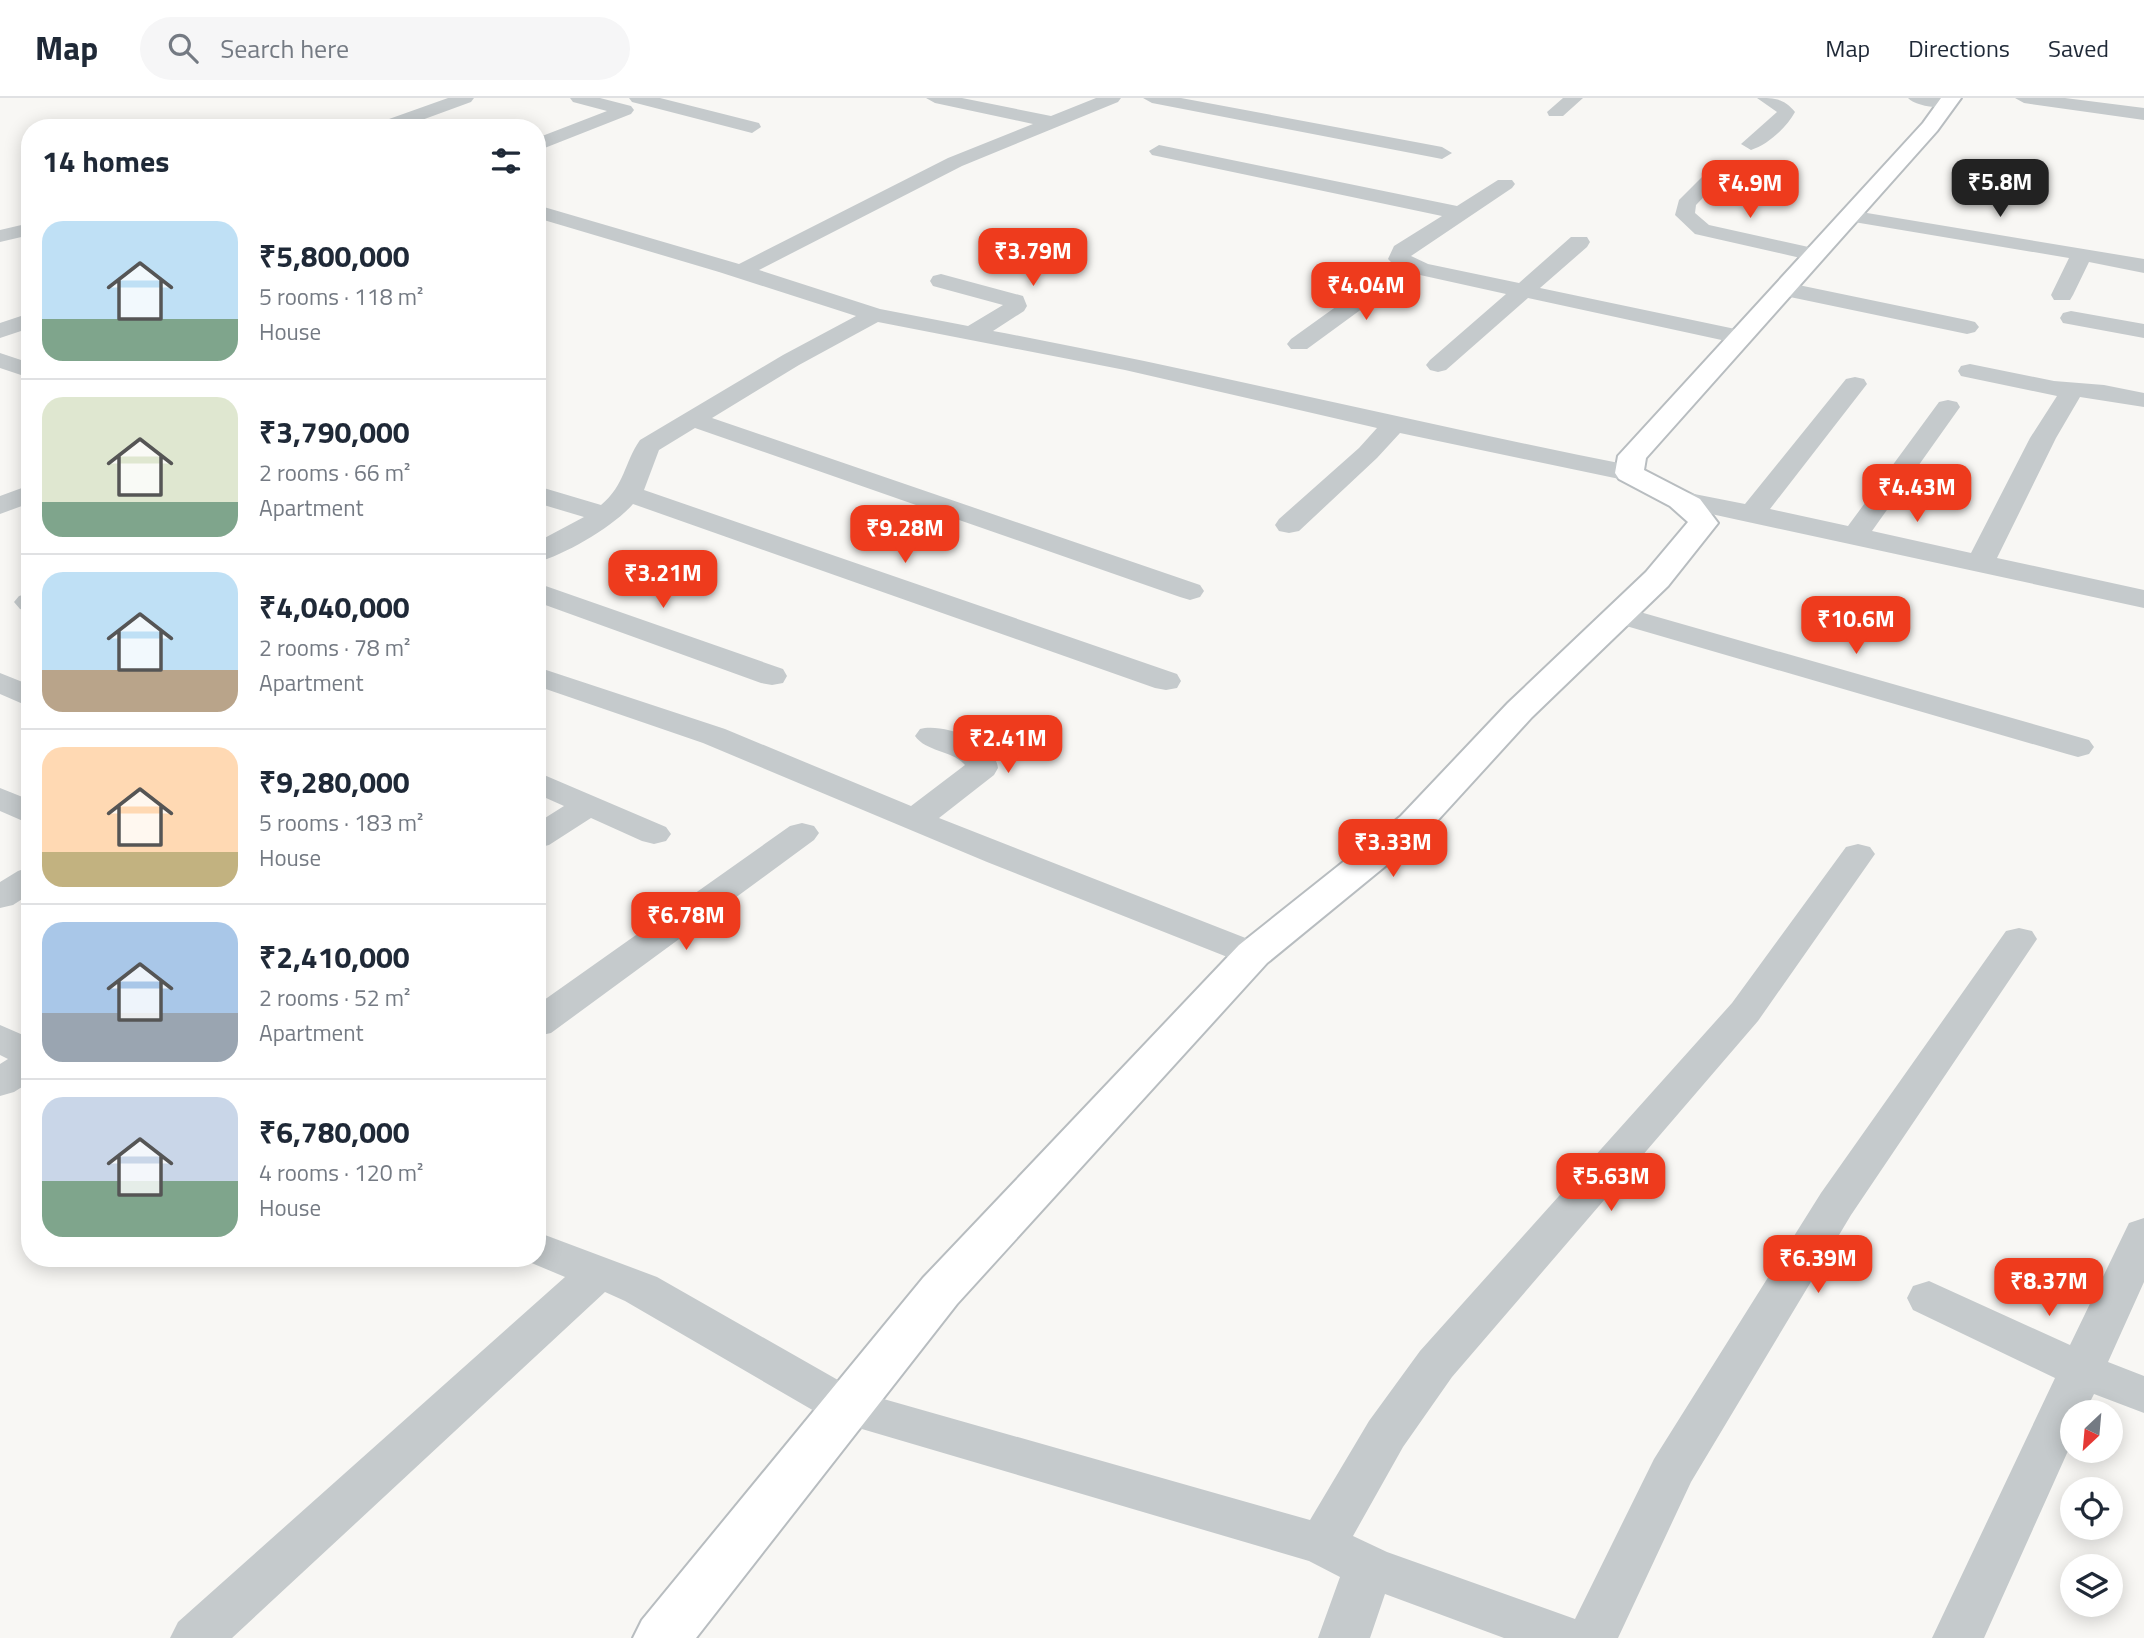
<!DOCTYPE html>
<html lang="en">
<head>
<meta charset="utf-8">
<style>
	body { margin:0; font-family:"Titillium Web",sans-serif; background:#f6f6f7; color:#1f2937; height:100vh; display:flex; flex-direction:column; font-size:26px; white-space:nowrap }
	* { box-sizing:border-box; margin:0 }
	p { font-size:23px; color:#747a83 }
	.icon { flex:none; width:38px; height:38px; fill:none; stroke:currentColor; stroke-width:2; stroke-linecap:round; stroke-linejoin:round }
	.map { position:relative; flex:1; overflow:hidden }
	.panel { position:absolute; left:21px; top:21px; width:525px; height:1148px; display:flex; flex-direction:column; background:#fff; border-radius:28px; box-shadow:0 4px 18px #0003 }
	.panel>* { flex:none }
	.needle { width:46px; rotate:206deg }
	.buttons { position:absolute; left:2060px; top:1302px; display:grid; gap:14px }
	.buttons a { display:grid; place-items:center; width:63px; height:63px; border-radius:50%; background:#fff; box-shadow:0 4px 18px #0003; font-size:35px }
	.price { position:absolute; translate:-50% -60px; padding:0 16px; border-radius:14px; background:#ee3b1d; color:#fff; font-size:23px; line-height:46px; filter:drop-shadow(0 2px 4px #0008) }
	.price::after { content:''; position:absolute; left:50%; top:42px; width:21px; height:16px; margin-left:-10px; background:inherit; clip-path:polygon(0 0,100% 0,50% 100%) }
	.price.selected { background:#222; color:#fff }
	ul { padding:0; list-style:none }
	li { display:flex; align-items:center; gap:21px; height:175px; padding:0 21px }
	li+li { border-top:2px solid #e0e1e3 }
	li span { display:grid; place-items:center; flex:none; width:196px; height:140px; border-radius:21px; color:#555 }
	li>.icon { margin-inline-start:auto }
	span .icon { width:84px; height:84px; fill:#fffc; stroke-width:1 }
	li b { font-size:30px }
	h2 { display:flex; justify-content:space-between; align-items:center; height:84px; padding:0 21px; font-size:30px }
	header { display:flex; align-items:center; gap:42px; box-sizing:border-box; height:98px; padding:0 35px; background:#fff; border-bottom:2px solid #e0e1e3 }
	header strong { font-size:33px }
	nav { display:flex; gap:38px; margin-inline-start:auto; font-size:24px }
	.search { width:490px; height:63px; background:#f6f6f7; display:flex; align-items:center; gap:18px; box-sizing:border-box; padding:0 24px; border-radius:38px; color:#747a83; font-size:26px }
	.map>svg:first-child { display:block }
	.lines { fill:none; stroke-linecap:round; stroke-linejoin:round }
	.major-casing { stroke:#b8bdc0; stroke-width:4 }
	.minor { fill:#c5cacc; fill-rule:evenodd }
	.major { fill:#fff; fill-rule:evenodd }
</style>
</head>
<body>
<header>
<strong>Map</strong>
<div class="search"><svg class="icon" aria-label="search" viewBox="0 0 24 24"><circle cx="10" cy="10" r="6"/><path d="M15 15l6 6"/></svg>Search here</div>
<nav><a>Map</a><a>Directions</a><a>Saved</a></nav>
</header>
<div class="map">
<svg width="2144" height="1540" viewBox="0 0 2144 1540">
	<rect width="100%" height="100%" fill="#f8f7f4"/>
	<g class="lines">
		<g class="major-casing">
			<path id="major" d="M1941 0H1961L1937 33 1646 360 1644 372 1700 401 1718 425 1668 488 1532 619 1427 734 1267 865 957 1206 696 1540H633L642 1522 923 1180 1239 847 1401 718 1508 605 1646 474 1688 424 1670 408 1619 381 1615 375 1618 358 1923 25Z"/>
		</g>
		<path class="minor" d="M448 0H474L471 4 400 30H373L375 26Z
			M570 0H600L631 8 634 12 631 16 537 53V40L607 13 573 4Z
			M629 0H660L759 25 761 29 752 35 632 4Z
			M926 0H962L1051 18 1096 0H1121L1118 4 962 68 759 172 880 211 968 228 1003 207 933 188 930 183 933 178 941 176 1023 198 1027 208 1024 213 993 233C1206 273 1416 325 1629 367L1638 369 1642 375 1638 381 1629 383 1400 335 1377 360 1299 433 1289 435 1279 433 1275 427 1279 421 1359 350 1377 330 1125 272 878 224 799 267 712 320 1200 487 1204 493 1200 499 1190 502 1180 499 695 330 659 352 644 392 1177 576 1181 583 1177 590 1166 592 1155 590 633 406C614 428 565 457 537 464V444L584 419 537 405V388L601 407C625 387 624 365 640 342L783 257 856 218 719 174 537 120V107L739 166 948 60 1033 26 935 5Z
			M1143 0H1181L1442 49 1452 55 1442 61 1152 5Z
			M1563 0H1583L1563 18H1549L1547 14Z
			M1757 0C1774 0 1784 0 1795 14 1787 29 1768 47 1751 52L1741 46 1777 14Z
			M1908 0H1954L1957 4C1948 13 1916 9 1908 0Z
			M2015 0H2065L2144 10V22L2024 5Z
			M1159 47 1457 108 1498 82H1512L1515 86 1512 90 1411 158 1428 166 1519 185 1571 139H1587L1590 144 1587 149 1540 190 1740 232 1748 234 1752 239 1748 244 1740 246 1528 200 1446 272 1438 274 1430 272 1426 267 1430 262 1506 196 1411 175 1307 251H1291L1287 246 1291 241 1394 167 1388 161 1394 148 1442 118 1152 57 1149 53Z
			M1716 70 1723 72 1726 76 1696 107 1695 115 1709 127 1822 152 1825 157 1822 162 1814 163 1695 136 1675 117 1679 102 1709 72Z
			M1849 112 2144 161V175L2089 164 2073 197 2070 202H2054L2051 197 2069 160 1842 122 1839 118 1842 114Z
			M30 125V137L0 144V132Z
			M1784 184 1967 222 1975 224 1979 229 1975 234 1967 236 1776 196 1773 191 1776 186Z
			M2071 213 2144 226V240L2063 225 2060 220 2063 215Z
			M30 215V230L0 240V225Z
			M0 255 30 265V280L0 270Z
			M1970 266 2054 283 2104 287 2144 295V309L2080 299 2056 340 1997 460 2144 492V510L1679 409 1669 407 1666 401 1669 395 1679 393 1745 406 1846 281 1855 279 1864 281 1867 286 1770 411 1848 428 1939 304 1948 302 1957 304 1960 309 1872 433 1971 455 2030 340 2057 298 1961 278 1958 273 1961 268Z
			M30 387V405L0 416V398Z
			M537 485 783 571 787 578 783 585 772 587 761 585 537 504Z
			M29 495 30 514 20 511 14 504 19 498Z
			M1619 508 2089 642 2094 649 2089 656 2078 659 2067 656 1609 523 1604 517 1609 511Z
			M537 569 725 631 911 708 965 667C952 652 926 654 915 638L920 631C943 625 995 643 998 670L994 677 939 720 1266 848 1271 856 1266 864 1253 867 1240 864 987 764 703 645 537 588Z
			M0 575 30 587V609L0 596Z
			M537 674 666 729 671 736 666 743 654 746 642 743 591 720 549 747 537 750V725L564 708 537 696Z
			M0 690 30 702V726L0 713Z
			M802 725 814 728 819 735 814 742 551 935 537 938V907L790 728Z
			M1858 746 1870 749 1875 756 1758 923 1452 1279 1403 1349 1353 1438 1387 1454 1575 1521 1654 1361 1821 1095 2006 833 2019 830 2032 833 2037 841 1851 1117 1691 1384 1618 1540H1504L1385 1496 1370 1540H1318L1340 1479 1309 1463 828 1321 625 1203 605 1194 232 1540H170L178 1524 565 1179 522 1161 537 1160V1134L657 1179 859 1294 1310 1422 1369 1323 1420 1253 1732 905 1846 749Z
			M30 769V796L13 807 0 810V784L18 773Z
			M0 927 30 940V984L14 994 0 998V966L8 961 0 957Z
			M2144 1120V1184L2108 1264 2144 1278V1315L2094 1296 2085 1314H2072V1344L1984 1540H1932L2055 1280 1913 1212 1907 1200 1913 1188 1929 1183 2070 1247 2129 1125Z"/>
		<use href="#major" class="major"/>
	</g>
</svg>
<div class="buttons">
<a><svg class="needle" viewBox="-14 -14 28 28"><path d="M0-13l5 13h-10z" fill="#e53935"/><path d="M0 13l5-13h-10z" fill="#747a83"/></svg></a>
<a><svg class="icon" aria-label="locate" viewBox="0 0 24 24"><circle cx="12" cy="12" r="6"/><path d="M12 2v4M12 18v4M2 12h4M18 12h4"/></svg></a>
<a><svg class="icon" aria-label="layers" viewBox="0 0 24 24"><path d="M12 4l9 5-9 5-9-5zM3 14l9 5 9-5"/></svg></a>
</div>
<b class="price selected" style="left:2000px;top:121px">₹5.8M</b>
<b class="price" style="left:1750px;top:122px">₹4.9M</b>
<b class="price" style="left:1033px;top:190px">₹3.79M</b>
<b class="price" style="left:1366px;top:224px">₹4.04M</b>
<b class="price" style="left:1917px;top:426px">₹4.43M</b>
<b class="price" style="left:905px;top:467px">₹9.28M</b>
<b class="price" style="left:663px;top:512px">₹3.21M</b>
<b class="price" style="left:1856px;top:558px">₹10.6M</b>
<b class="price" style="left:1008px;top:677px">₹2.41M</b>
<b class="price" style="left:1393px;top:781px">₹3.33M</b>
<b class="price" style="left:686px;top:854px">₹6.78M</b>
<b class="price" style="left:1611px;top:1115px">₹5.63M</b>
<b class="price" style="left:1818px;top:1197px">₹6.39M</b>
<b class="price" style="left:2049px;top:1220px">₹8.37M</b>
<section class="panel">
<h2>14 homes<svg class="icon" aria-label="filters" viewBox="0 0 24 24"><path d="M4 7h16M4 17h16"/><circle cx="9" cy="7" r="2"/><circle cx="15" cy="17" r="2"/></svg></h2>
<ul>
<li><span style="background:linear-gradient(#bfe0f5 70%,#7fa58c 0)"><svg class="icon" aria-label="home" viewBox="0 0 24 24"><path d="M3 11l9-7 9 7M6 9v11h12V9"/></svg></span><div><b>₹5,800,000</b><p>5 rooms · 118 m²</p><p>House</p></div></li>
<li><span style="background:linear-gradient(#dfe7d0 75%,#7fa58c 0)"><svg class="icon" aria-label="home" viewBox="0 0 24 24"><path d="M3 11l9-7 9 7M6 9v11h12V9"/></svg></span><div><b>₹3,790,000</b><p>2 rooms · 66 m²</p><p>Apartment</p></div></li>
<li><span style="background:linear-gradient(#bfe0f5 70%,#b9a48a 0)"><svg class="icon" aria-label="home" viewBox="0 0 24 24"><path d="M3 11l9-7 9 7M6 9v11h12V9"/></svg></span><div><b>₹4,040,000</b><p>2 rooms · 78 m²</p><p>Apartment</p></div></li>
<li><span style="background:linear-gradient(#ffd9b3 75%,#c2b280 0)"><svg class="icon" aria-label="home" viewBox="0 0 24 24"><path d="M3 11l9-7 9 7M6 9v11h12V9"/></svg></span><div><b>₹9,280,000</b><p>5 rooms · 183 m²</p><p>House</p></div></li>
<li><span style="background:linear-gradient(#a9c7e8 65%,#9aa5b1 0)"><svg class="icon" aria-label="home" viewBox="0 0 24 24"><path d="M3 11l9-7 9 7M6 9v11h12V9"/></svg></span><div><b>₹2,410,000</b><p>2 rooms · 52 m²</p><p>Apartment</p></div></li>
<li><span style="background:linear-gradient(#c9d6e8 60%,#7fa58c 0)"><svg class="icon" aria-label="home" viewBox="0 0 24 24"><path d="M3 11l9-7 9 7M6 9v11h12V9"/></svg></span><div><b>₹6,780,000</b><p>4 rooms · 120 m²</p><p>House</p></div></li>
</ul>
</section>
</div>
</body>
</html>
